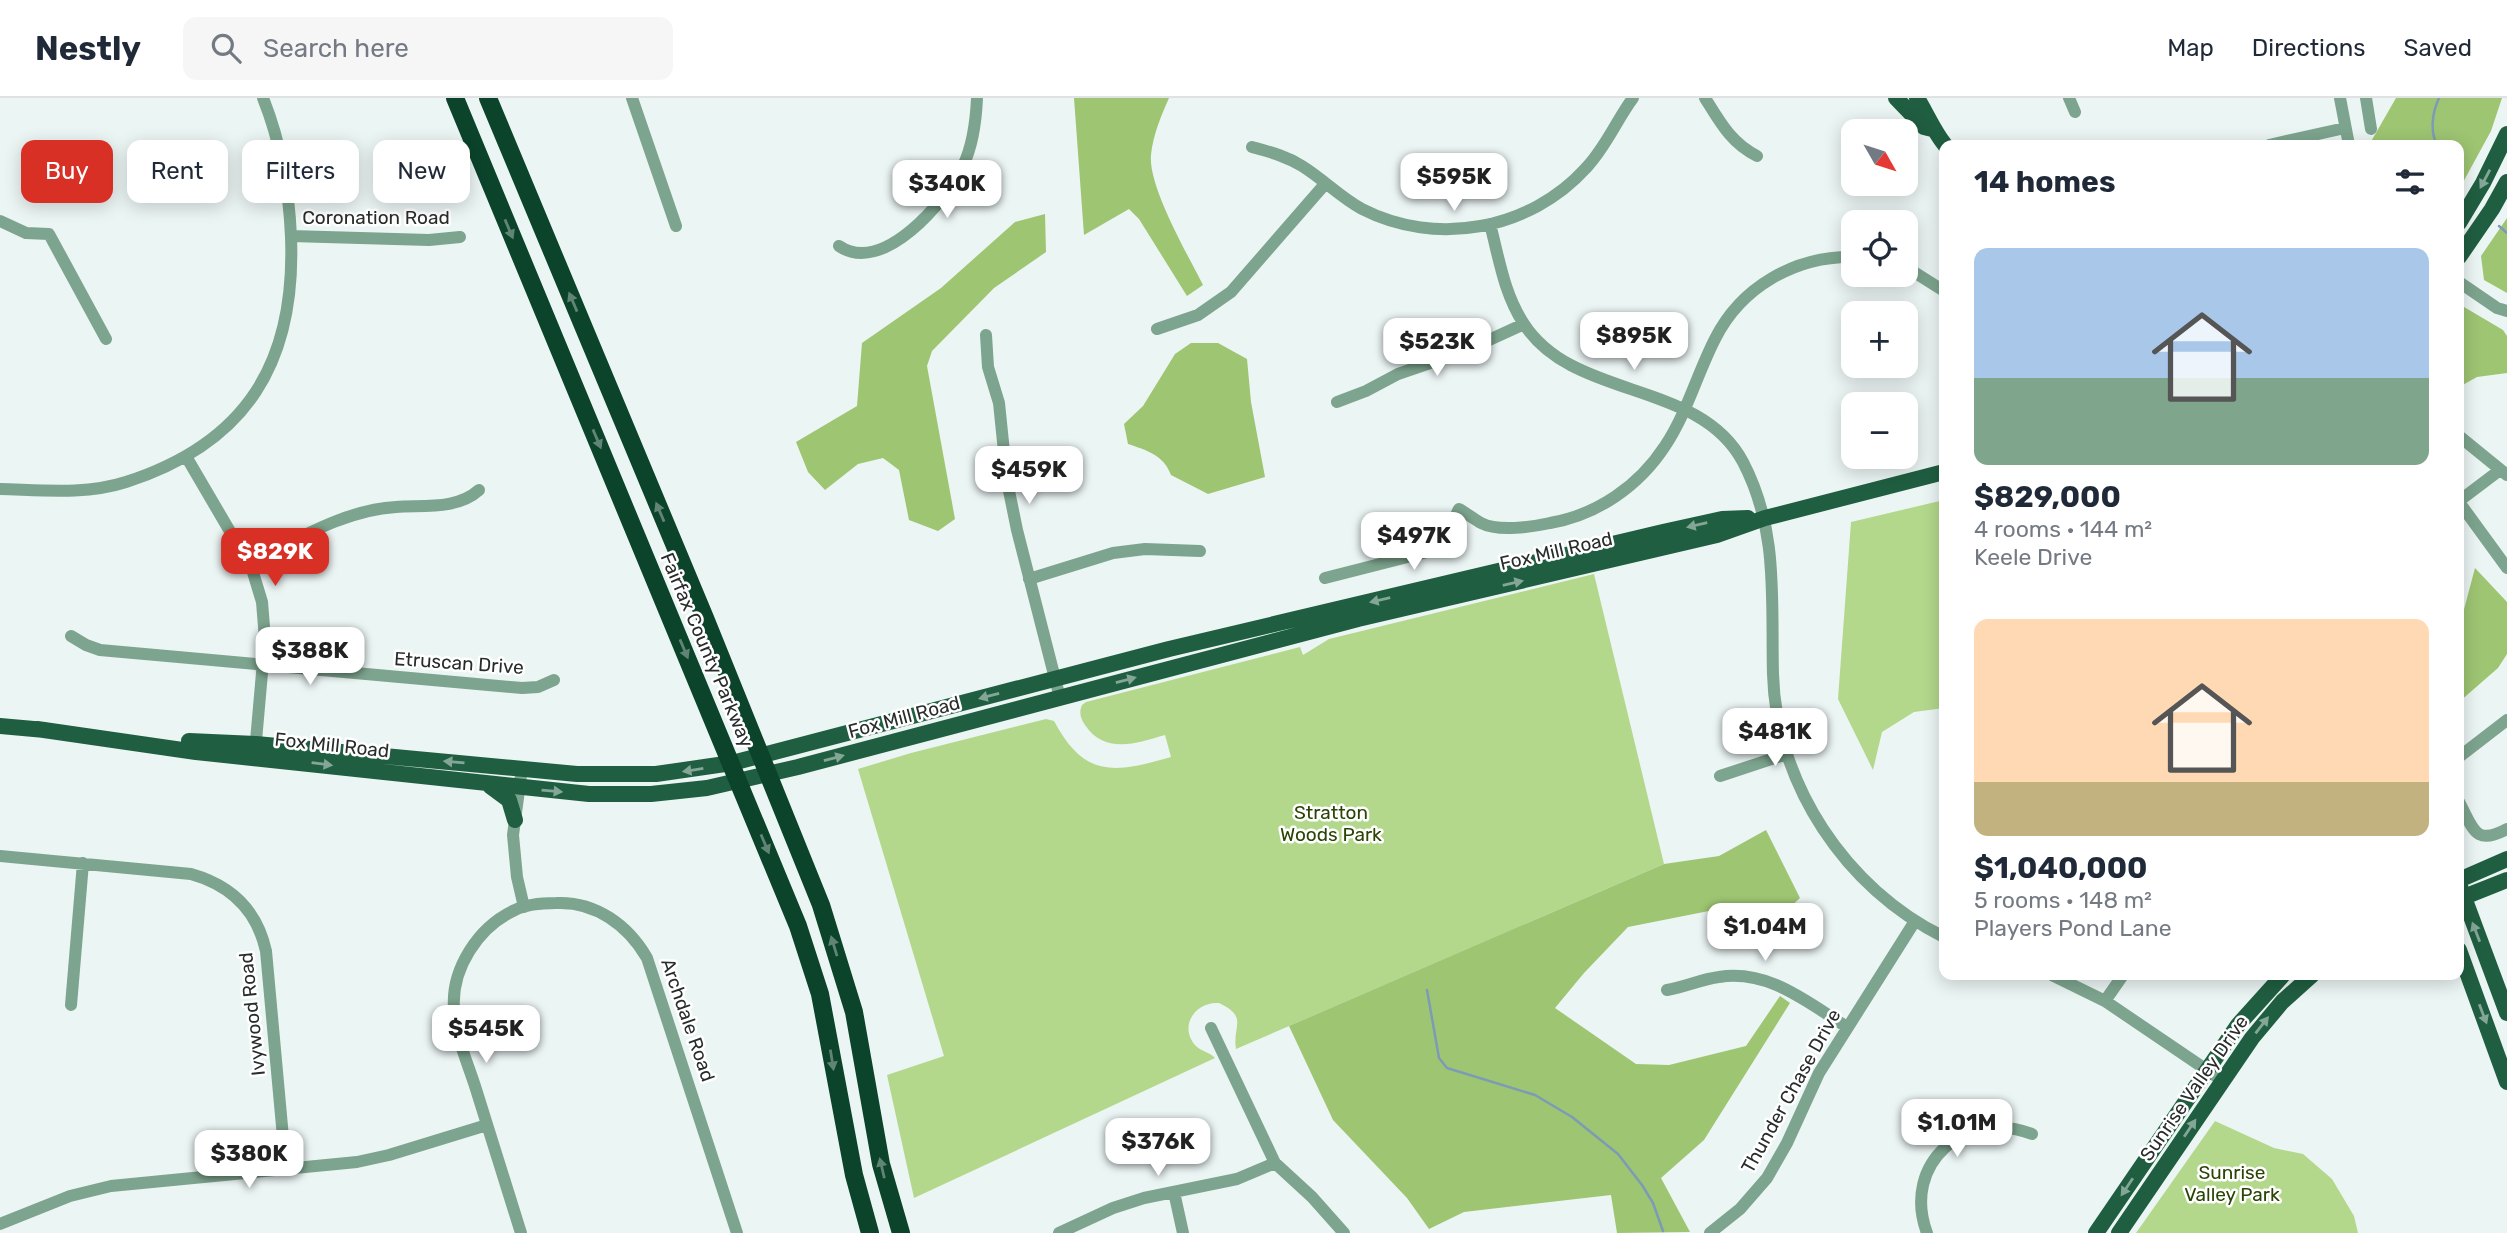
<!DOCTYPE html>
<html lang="en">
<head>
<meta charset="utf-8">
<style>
	body { margin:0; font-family:Rubik,sans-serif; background:#f6f6f7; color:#1f2937; height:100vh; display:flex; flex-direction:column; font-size:26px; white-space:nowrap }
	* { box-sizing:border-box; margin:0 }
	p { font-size:23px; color:#747a83 }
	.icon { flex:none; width:38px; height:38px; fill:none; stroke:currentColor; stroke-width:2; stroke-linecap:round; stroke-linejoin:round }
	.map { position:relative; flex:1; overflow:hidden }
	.details { position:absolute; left:1939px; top:42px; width:525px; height:840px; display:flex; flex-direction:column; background:#fff; border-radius:14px; box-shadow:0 4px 18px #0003 }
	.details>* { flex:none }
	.hud { position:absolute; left:21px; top:42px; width:665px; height:63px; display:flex; gap:14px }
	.needle { width:46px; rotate:129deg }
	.fabs { position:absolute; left:1841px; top:21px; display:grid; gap:14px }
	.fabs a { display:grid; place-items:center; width:77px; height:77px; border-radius:14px; background:#fff; box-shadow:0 4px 18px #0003; font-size:35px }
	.price { position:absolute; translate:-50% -60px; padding:0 16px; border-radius:14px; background:#fff; color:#222; font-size:23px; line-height:46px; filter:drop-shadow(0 2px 4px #0008) }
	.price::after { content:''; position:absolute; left:50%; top:42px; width:21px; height:16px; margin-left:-10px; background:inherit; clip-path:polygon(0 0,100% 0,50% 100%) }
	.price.on { background:#d93025; color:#fff }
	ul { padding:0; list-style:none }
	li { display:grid; align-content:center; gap:14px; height:371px; padding:0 35px }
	li span { display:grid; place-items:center; height:217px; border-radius:14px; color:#555 }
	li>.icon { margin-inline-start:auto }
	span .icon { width:126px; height:126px; fill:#fffc; stroke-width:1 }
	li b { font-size:30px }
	h2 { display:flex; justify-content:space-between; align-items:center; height:84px; padding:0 35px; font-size:30px }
	.tag { padding:0 24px; border-radius:14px; background:#fff; box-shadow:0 4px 18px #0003; font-size:24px; line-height:63px }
	.tag.on { background:#d93025; color:#fff }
	header { display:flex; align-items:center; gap:42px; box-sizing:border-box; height:98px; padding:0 35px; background:#fff; border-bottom:2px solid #e0e1e3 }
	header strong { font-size:33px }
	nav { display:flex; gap:38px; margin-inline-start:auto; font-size:24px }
	.search { width:490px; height:63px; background:#f6f6f7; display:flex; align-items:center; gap:18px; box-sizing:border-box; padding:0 24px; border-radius:14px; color:#747a83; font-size:26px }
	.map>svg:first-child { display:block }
	.green { fill:#b3d88c }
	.forest { fill:#9ec572 }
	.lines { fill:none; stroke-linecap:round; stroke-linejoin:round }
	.stream { stroke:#7d9bb7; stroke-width:2.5 }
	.minor { stroke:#7da48e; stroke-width:12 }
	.major { stroke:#205e41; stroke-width:16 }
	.highway { stroke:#0b432b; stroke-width:18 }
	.oneway { fill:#84a696 }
	.oneway2 { fill:#608575 }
	.labels { text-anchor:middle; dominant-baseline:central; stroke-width:5; stroke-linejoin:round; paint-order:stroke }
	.street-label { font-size:19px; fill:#282c2b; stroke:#fff }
	.park-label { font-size:19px; fill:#2b4305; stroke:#fff }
</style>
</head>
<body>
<header>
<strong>Nestly</strong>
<div class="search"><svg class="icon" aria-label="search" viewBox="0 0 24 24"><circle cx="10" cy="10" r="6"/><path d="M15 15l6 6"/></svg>Search here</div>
<nav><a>Map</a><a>Directions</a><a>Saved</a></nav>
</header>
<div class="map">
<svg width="2507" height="1135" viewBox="0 0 2507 1135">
	<rect width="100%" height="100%" fill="#ebf5f4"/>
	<path class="green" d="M1944 402V610L1914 614 1882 634 1873 672 1838 601 1851 424Z
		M1594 476 1664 766 1236 951C1232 928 1249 919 1219 905 1195 903 1178 929 1196 948 1202 954 1210 954 1215 960L914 1100 887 977 944 958 858 671 911 655 1046 621 1054 623C1085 681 1115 675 1171 659L1165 637C1137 645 1105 657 1085 627 1080 620 1079 614 1082 607L1086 604 1300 549 1303 557 1329 541Z
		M2215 1023 2274 1050 2303 1056 2332 1081 2354 1118 2358 1135H2136Z"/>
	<path class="forest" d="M1074 0H1169C1161 18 1153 37 1151 57 1148 89 1188 157 1203 187L1187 198 1139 121 1129 111 1084 137Z
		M2396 0H2502L2491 33 2461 88H2459V47H2369Z
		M1045 116 1046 154 994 190 932 253 927 268 955 421 938 433 909 422 899 372 883 360 858 366 825 392 808 374 796 344 857 308 862 245 941 190 1015 124Z
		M2507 120V195L2484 182 2481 158Z
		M2459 206 2503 232 2507 238V275L2477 279 2459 289Z
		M1191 245H1218L1247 261 1251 304 1265 379 1208 396 1171 377C1164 357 1146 352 1128 346L1124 326 1143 308 1175 256Z
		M2475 470 2507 504V556L2498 570 2459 604V530Z
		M1766 732 1800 800 1786 813 1734 808 1628 829 1584 875 1555 910 1636 966 1669 967 1746 948 1780 898 1790 905 1704 1042 1661 1080 1690 1134 1617 1135 1611 1097 1464 1114 1429 1131 1407 1100 1333 1022 1289 928 1664 766 1719 758Z"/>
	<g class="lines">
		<path class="stream" d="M2437 47C2430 33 2432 15 2439 0
			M2499 128 2507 135
			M1427 892 1439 960 1447 970 1535 997 1572 1019 1618 1056 1642 1087 1653 1105 1663 1133"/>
		<path class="minor" d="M632 0 676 128
			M1705 0C1720 24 1731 45 1757 58
			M2069 0 2075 14
			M2340 0 2349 47
			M2366 0 2371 31
			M2269 47 2345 30
			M1252 49C1270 54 1286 58 1302 68 1323 81 1340 99 1362 111 1436 149 1530 132 1586 70 1606 49 1616 23 1633 0
			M0 123 26 135 49 136 106 241
			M1490 126C1499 160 1504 196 1524 226 1574 303 1699 281 1743 364 1779 433 1771 502 1773 576 1776 686 1846 791 1944 839
			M291 138 429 142 460 139
			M839 148C883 178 946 103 963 68 973 47 976 23 977 0
			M1906 169 1944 193
			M2459 184 2497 210 2507 213
			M1157 231 1198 217 1231 194 1325 86
			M986 237 988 269 999 305 1007 383 1017 432 1060 600
			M1337 304 1366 293 1398 276 1465 253 1524 226
			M2459 338 2507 377
			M187 360 252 471 262 504 265 541 255 654
			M0 391C41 392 86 397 126 384 247 345 296 264 291 139 289 91 281 45 263 0
			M2459 403 2500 372
			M2459 404 2507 470
			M249 465C295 443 343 412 396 409 423 407 457 412 479 392
			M1325 480 1431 453C1445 442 1451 427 1459 411 1466 415 1474 421 1481 425 1498 434 1532 429 1550 425 1597 417 1639 388 1665 348 1687 315 1697 276 1715 241 1741 189 1795 158 1853 159
			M1029 481 1113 455 1145 451 1200 453
			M71 538 86 547 100 552 522 590 538 589 554 582
			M2459 659 2507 622
			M522 670 513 737 517 779 524 809
			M1720 678 1787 656
			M2459 704C2473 729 2474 749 2507 731
			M0 758 191 776C230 787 257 812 266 853L286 1072
			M2052 877 2105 903 2223 983
			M1667 892C1684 889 1702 881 1719 879 1769 871 1808 905 1847 929
			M2105 903 2123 877
			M71 907 83 765
			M1211 930 1275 1065 1312 1099 1344 1135
			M1174 1094 1183 1135
			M0 1126 70 1098 111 1088 357 1064 389 1057 487 1027
			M521 1135C506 1086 490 1037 475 988 467 963 455 937 454 911 451 871 478 829 515 812 527 806 542 805 556 805 595 803 628 827 647 860L737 1135
			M1059 1135 1113 1110 1144 1100 1237 1081 1275 1065
			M1710 1135 1740 1111 1767 1080 1787 1045 1819 975 1915 823
			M1927 1135C1901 1065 1966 1010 2032 1036"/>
		<path class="major" d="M1896 0 1924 29 1932 31
			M1917 0C1927 16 1933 32 1945 47
			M2459 125 2483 85 2507 36
			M2459 159 2492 111 2507 84
			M0 628 45 632
			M37 631 196 654 589 696H651L707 690 798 669 1358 521 1717 437 1765 420 1944 374
			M189 643 256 646 577 676H656L732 665 1169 551 1663 434 1722 421 1748 420
			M490 688 509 702 515 722
			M2459 782 2507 761
			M2459 786 2507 915
			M2459 801 2507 782
			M2459 852 2507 984
			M2096 1135 2238 927 2283 877
			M2119 1135 2252 940 2282 904 2312 877"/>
		<path class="highway" d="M455 0 798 828 820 896 854 1077 870 1135
			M488 0 705 520 821 807 854 914 881 1066 901 1135"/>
	</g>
	<defs><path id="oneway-solid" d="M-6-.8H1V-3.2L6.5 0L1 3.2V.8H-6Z" transform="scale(1.75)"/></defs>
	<g class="oneway">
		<use href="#oneway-solid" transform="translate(2485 81) rotate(118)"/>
		<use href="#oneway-solid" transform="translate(1697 427) rotate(167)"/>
		<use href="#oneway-solid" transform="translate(1513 485) rotate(-13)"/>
		<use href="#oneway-solid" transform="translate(1380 502) rotate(167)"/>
		<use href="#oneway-solid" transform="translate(1126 582) rotate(-15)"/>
		<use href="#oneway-solid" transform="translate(989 598) rotate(165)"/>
		<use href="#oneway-solid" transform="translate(834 660) rotate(-15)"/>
		<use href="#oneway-solid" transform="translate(454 664) rotate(-175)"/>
		<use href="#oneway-solid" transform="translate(322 666) rotate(7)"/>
		<use href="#oneway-solid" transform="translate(693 672) rotate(171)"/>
		<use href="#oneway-solid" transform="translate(552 693) rotate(5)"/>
		<use href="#oneway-solid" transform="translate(2476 834) rotate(-111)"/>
		<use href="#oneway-solid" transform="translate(2483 916) rotate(69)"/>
		<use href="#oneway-solid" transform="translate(2262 927) rotate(-52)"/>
		<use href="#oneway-solid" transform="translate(2190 1030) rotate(-56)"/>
		<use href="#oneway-solid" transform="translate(2127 1089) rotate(124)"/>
	</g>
	<g class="oneway2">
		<use href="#oneway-solid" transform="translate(509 131) rotate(67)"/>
		<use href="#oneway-solid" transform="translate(573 204) rotate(-113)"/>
		<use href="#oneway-solid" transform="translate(597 341) rotate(67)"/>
		<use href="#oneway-solid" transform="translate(660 414) rotate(-113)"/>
		<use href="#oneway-solid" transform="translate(684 551) rotate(67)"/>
		<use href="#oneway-solid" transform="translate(765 746) rotate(67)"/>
		<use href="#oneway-solid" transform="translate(834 848) rotate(-107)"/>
		<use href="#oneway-solid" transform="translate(832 962) rotate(81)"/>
		<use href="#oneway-solid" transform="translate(882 1070) rotate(-103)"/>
	</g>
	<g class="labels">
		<g class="street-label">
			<text x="376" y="119">Coronation Road</text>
			<text transform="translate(1556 453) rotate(-13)">Fox Mill Road</text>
			<text transform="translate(707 552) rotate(67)">Fairfax County Parkway</text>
			<text transform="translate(459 565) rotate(4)">Etruscan Drive</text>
			<text transform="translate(904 619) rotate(-15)">Fox Mill Road</text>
			<text transform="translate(332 647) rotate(6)">Fox Mill Road</text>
			<text transform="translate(252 916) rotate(-96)">Ivywood Road</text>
			<text transform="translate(688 922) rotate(71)">Archdale Road</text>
			<text transform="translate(2194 990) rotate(-55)">Sunrise Valley Drive</text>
			<text transform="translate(1791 993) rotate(-61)">Thunder Chase Drive</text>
		</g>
		<g class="park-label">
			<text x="1331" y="714">Stratton<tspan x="1331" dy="22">Woods Park</tspan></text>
			<text x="2232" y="1074">Sunrise<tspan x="2232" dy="22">Valley Park</tspan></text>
		</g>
	</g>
</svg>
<div class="fabs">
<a><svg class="needle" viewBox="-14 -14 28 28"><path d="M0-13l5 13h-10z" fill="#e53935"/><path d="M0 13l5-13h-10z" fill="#747a83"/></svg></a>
<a><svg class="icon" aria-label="locate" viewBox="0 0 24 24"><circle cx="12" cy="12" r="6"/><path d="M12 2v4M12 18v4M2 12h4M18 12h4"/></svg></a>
<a>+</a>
<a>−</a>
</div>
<b class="price" style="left:1454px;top:115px">$595K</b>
<b class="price" style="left:947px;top:122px">$340K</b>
<b class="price" style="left:1634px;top:274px">$895K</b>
<b class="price" style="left:1437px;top:280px">$523K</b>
<b class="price" style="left:1029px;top:408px">$459K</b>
<b class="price" style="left:1414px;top:474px">$497K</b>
<b class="price on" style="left:275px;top:490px">$829K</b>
<b class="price" style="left:310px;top:589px">$388K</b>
<b class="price" style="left:1775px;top:670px">$481K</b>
<b class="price" style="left:1765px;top:865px">$1.04M</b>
<b class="price" style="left:486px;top:967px">$545K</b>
<b class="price" style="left:1957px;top:1061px">$1.01M</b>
<b class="price" style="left:1158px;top:1080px">$376K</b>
<b class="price" style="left:249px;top:1092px">$380K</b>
<div class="hud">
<a class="tag on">Buy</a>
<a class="tag">Rent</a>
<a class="tag">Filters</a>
<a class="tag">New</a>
</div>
<section class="details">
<h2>14 homes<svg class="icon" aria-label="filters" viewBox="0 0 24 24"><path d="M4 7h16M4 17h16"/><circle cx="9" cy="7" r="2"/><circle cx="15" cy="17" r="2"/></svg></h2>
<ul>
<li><span style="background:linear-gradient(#a9c7e8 60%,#7fa58c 0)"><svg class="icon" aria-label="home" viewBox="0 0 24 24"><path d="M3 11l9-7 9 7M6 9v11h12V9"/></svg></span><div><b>$829,000</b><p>4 rooms · 144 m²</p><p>Keele Drive</p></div></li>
<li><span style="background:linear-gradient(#ffd9b3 75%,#c2b280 0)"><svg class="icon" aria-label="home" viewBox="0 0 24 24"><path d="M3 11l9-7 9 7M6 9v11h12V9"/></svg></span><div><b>$1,040,000</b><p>5 rooms · 148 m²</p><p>Players Pond Lane</p></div></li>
</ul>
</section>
</div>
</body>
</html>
